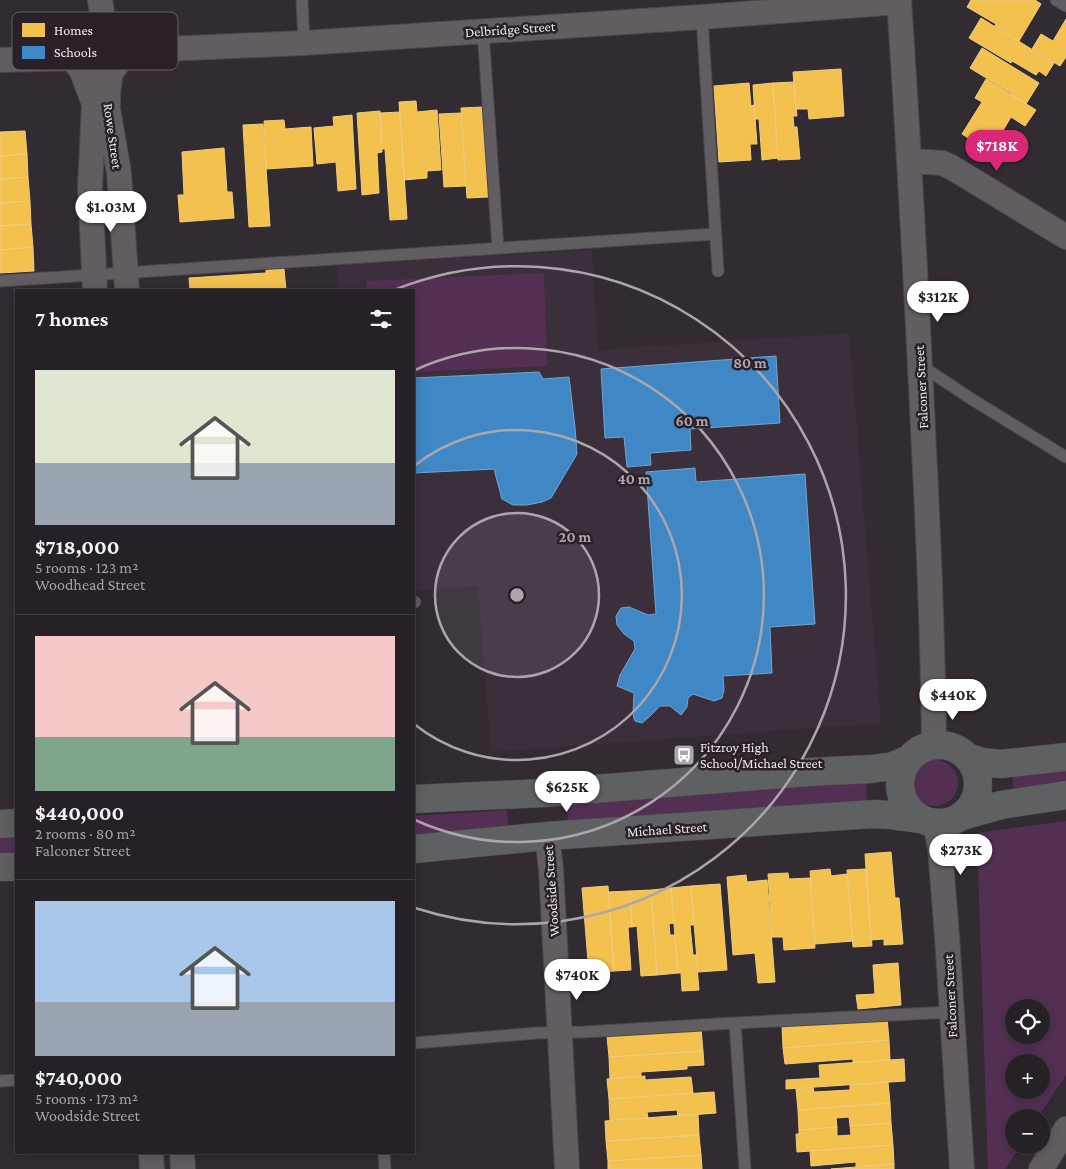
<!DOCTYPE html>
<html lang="en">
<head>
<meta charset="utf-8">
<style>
	body { margin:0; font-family:"Crimson Pro",serif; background:#322e32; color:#f1f3f6; height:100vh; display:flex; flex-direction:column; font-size:19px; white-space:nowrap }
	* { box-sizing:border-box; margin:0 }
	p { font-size:16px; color:#a4a3a7 }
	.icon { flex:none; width:28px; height:28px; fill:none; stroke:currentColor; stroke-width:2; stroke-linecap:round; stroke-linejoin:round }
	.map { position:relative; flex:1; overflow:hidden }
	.side { position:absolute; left:15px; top:289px; width:400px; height:865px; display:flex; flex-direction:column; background:#262126; border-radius:0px; box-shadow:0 2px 12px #0003,0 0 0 1px #423e43 }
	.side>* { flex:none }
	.buttons { position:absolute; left:1005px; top:999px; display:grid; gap:10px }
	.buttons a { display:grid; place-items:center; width:45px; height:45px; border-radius:50%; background:#262126; box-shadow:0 2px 12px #0003,0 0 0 1px #423e43; font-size:25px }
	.price { position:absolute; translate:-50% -42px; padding:0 11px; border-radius:18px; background:#fff; color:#222; font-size:16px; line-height:32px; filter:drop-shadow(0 1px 2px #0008) }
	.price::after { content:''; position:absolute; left:50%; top:30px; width:15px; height:11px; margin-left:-8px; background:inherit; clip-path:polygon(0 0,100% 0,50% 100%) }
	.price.current { background:#db2777; color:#fff }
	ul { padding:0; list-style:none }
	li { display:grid; align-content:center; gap:10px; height:265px; padding:0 20px }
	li+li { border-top:1px solid #423e43 }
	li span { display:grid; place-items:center; height:155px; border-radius:0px; color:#555 }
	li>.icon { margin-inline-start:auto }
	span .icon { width:90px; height:90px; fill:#fffc; stroke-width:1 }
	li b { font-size:21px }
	h2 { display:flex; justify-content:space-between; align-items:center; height:60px; padding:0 20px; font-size:21px }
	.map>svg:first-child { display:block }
	.built { fill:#3c2f3c }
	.green { fill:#532f54; fill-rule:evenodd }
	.homes { fill:#f2c14e; stroke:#f1cc7e }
	.schools { fill:#3f88c5; stroke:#74a4d1 }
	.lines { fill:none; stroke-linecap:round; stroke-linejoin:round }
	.lane-casing { stroke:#4c474c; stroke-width:13 }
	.street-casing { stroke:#4c474c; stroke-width:26 }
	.secondary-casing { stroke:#4c474c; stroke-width:29 }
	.lane { stroke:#615d61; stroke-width:11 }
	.street { stroke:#615d61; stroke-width:24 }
	.secondary { stroke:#5f6062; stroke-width:28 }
	.ring { fill:none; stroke:#aca6ac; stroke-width:2.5 }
	.labels { text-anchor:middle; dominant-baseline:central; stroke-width:5; stroke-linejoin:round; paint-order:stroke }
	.street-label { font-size:14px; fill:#eee7ee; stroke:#2a202a }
	.poi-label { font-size:14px; fill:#eee7ee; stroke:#2a202a; text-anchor:start }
	.key { fill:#2a202a; stroke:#655c65; stroke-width:1 }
	.key-label { font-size:14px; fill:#eee7ee }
	.centre { fill:#aca6ac; stroke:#2a202a; stroke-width:2.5 }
	.ring-label { font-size:15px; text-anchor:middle; font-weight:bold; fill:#aca6ac; stroke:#2a202a; stroke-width:5; stroke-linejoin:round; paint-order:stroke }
</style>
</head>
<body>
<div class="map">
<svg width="1066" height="1169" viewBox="0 0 1066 1169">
	<rect width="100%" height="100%" fill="#322c32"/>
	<path class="built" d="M592 250 598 350 849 333 881 723 491 752 478 586 414 590V290H338L337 265Z"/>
	<path class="green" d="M544 273 547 366 414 372V290H366V281Z
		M912 783a23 23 0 1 1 46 0a23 23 0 1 1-46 0Z
		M1066 764V789L1014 794 1012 771Z
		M866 776 867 803 568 821 566 799Z
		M507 810 508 832 414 837V816Z
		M1066 821V1075L1038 1117 1014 1118V1145H1021L1005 1169H988L977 833ZM1014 1008H1041V1035H1014ZM1041 1062V1090H1014V1062Z
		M16 834V858L0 860V835Z"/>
	<path class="homes" d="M971 0H1035L1041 4 1019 41 995 26 996 24 967 7Z
		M981 18 1054 63 1046 76 1039 71 1036 75 1012 61 1011 63 969 38Z
		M1066 19V57L1060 66 1032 49 1041 34 1053 41Z
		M982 48 1039 83 1026 104 1011 95 1012 94 970 68Z
		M841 69 844 116 809 119 808 109H796L793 72Z
		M986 79 1036 110 1025 126 1011 117 990 152 962 134 982 102 975 98Z
		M794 82 797 116H793L794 127H797L800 159 778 160 773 83Z
		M749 83 751 106 754 105 757 144H750L751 160 719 162 714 86Z
		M773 83 778 158 762 160 759 119H755L753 85Z
		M416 101 417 112 437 110 441 170 427 171V178L404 180 399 102Z
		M482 107 488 197 467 198 461 108Z
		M380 111 382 152 377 153 379 193 362 195 357 113Z
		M400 112 407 219 390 220 385 149H382L380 113Z
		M461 113 466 186 444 187 439 114Z
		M352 115 356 189 338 191 336 162 317 164 314 128 334 126 333 117Z
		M284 120 285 129 311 127 313 166 266 169 264 121Z
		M263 124 270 226 249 227 243 125Z
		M25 131 27 154 0 156V132Z
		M224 148 227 192H232L234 218 180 222 178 195H184L182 152Z
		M27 154 28 177 0 179V156Z
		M28 177 30 201 0 203V179Z
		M30 201 31 224 0 226V203Z
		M31 224 33 247 0 250V226Z
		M33 247 34 271 0 273V250Z
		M284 269 286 290H190L189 278 266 273V270Z
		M891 852 895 898H899L903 944 884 945V939L871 940 865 854Z
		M830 869 831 876 847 874 853 941 815 944 810 871Z
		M866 869 872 946 853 947 847 870Z
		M788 873 789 879 810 878 815 948 784 950 783 937H772L768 874Z
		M746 875 747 882 767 880 775 982 758 983 755 953 733 955 727 877Z
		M720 884 727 970 698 972 691 886Z
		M608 886 614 971 589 973 582 888Z
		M691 886 694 925H690L693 955H696L699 990 682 991 681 973H678L671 888Z
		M671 888 674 923 669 924 670 935H675L678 973 657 975 651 890Z
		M651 890 657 975 641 976 637 926 632 927 630 891Z
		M630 891 632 927H628L631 970 614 971 608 892Z
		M898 963 901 1005 858 1009 856 995 875 994 873 965Z
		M887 1018 889 1040 783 1048 782 1026Z
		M701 1029 703 1051 609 1057 607 1036Z
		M889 1040 890 1060 853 1063V1059L785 1064 783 1048Z
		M703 1051 704 1065 687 1066V1069L641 1072V1076L610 1079 609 1057Z
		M904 1059 905 1081 786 1089V1080L820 1078 819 1065Z
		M645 1076V1080L691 1077 693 1093 609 1099 607 1079Z
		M888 1082 890 1103 798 1110 796 1089 813 1087 814 1092 850 1090V1085Z
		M714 1092 716 1113 678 1116 677 1110 647 1112 648 1118 610 1120 609 1099Z
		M890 1103 891 1123 850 1126 849 1117 836 1118 837 1127 799 1130 798 1110Z
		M698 1114 699 1135 606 1141 605 1121Z
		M891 1123 893 1145 797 1152 796 1134H799V1130L837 1127V1136L851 1135 850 1126Z
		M699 1135 701 1155 608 1161 606 1141Z
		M893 1145 894 1164 856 1167V1162L811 1166 810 1151Z
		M701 1155 702 1169H608V1161Z
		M894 1164V1169H831L856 1167Z"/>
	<path class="schools" d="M776 356 780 423 690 429 691 450 650 453 651 465 627 467 624 437 605 438 601 369Z
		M539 372 543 379 569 377 575 427 577 454 551 498 542 502 527 505H513L502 499 494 469 414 473V378Z
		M695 468 696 482 805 474 815 624 770 627 772 673 723 676 724 690 722 698 714 701 693 694 688 698 687 707 681 715 670 706H660L648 718 642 723 635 721 633 715 634 693 617 686 620 675 635 649 634 641 624 634 617 625 616 616 621 608 629 607 648 615 656 614 646 472Z"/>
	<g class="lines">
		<g class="lane-casing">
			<path id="lane" d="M302 0 304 43
				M1056 0 1066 6
				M702 17 718 271
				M483 31 498 248
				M0 281 715 234
				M920 365 973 400 1066 457
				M414 602H415
				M735 1023 745 1169
				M414 1043 537 1033 584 1032 735 1023 951 1012
				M0 1081 16 1080
				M384 1152 385 1169"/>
		</g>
		<g class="street-casing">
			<path id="street" d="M100 0 103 19 109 33
				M899 0C909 150 917 300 924 450 929 548 933 647 934 745
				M74 53a23 23 0 1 1 46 0a23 23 0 1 1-46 0Z
				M120 51 304 43 702 17 899 2
				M0 60 75 58
				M81 69 94 104 90 188 95 290
				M111 71 108 93V109L119 173 127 290
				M910 161 942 163 951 167 1066 237
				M935 823 940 848 947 936 962 1169
				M547 836 551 869 567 1169
				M151 1152 152 1169
				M182 1152 183 1169
				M1041 1169 1066 1129"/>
		</g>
		<g class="secondary-casing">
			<path id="secondary" d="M900 784a39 39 0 1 1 78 0a39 39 0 1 1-78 0Z
				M967 757 982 762 1001 764 1066 757
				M414 799 544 793 809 772 871 769 893 766 909 759
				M962 816 1001 805 1066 795
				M0 824 16 823
				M414 849 547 836 873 814 890 815 920 819
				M0 867H16"/>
		</g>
		<use href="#lane" class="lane"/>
		<use href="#street" class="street"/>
		<use href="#secondary" class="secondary"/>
	</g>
	<circle cx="517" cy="595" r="82" fill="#aca6ac" fill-opacity=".12"/>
	<g class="ring">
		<circle cx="517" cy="595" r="82"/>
		<path d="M414 466A165 165 0 1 1 414 724"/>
		<path d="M415 370A247 247 0 1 1 415 820"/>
		<path d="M394 290A329 329 0 1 1 415 908"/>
	</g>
	<defs>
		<g id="bus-square" transform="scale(1.125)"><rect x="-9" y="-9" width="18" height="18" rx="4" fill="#aca6ac" stroke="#2a202a"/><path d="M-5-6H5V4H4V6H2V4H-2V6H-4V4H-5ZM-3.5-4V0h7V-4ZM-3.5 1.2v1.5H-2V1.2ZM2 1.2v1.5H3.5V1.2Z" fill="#fff"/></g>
	</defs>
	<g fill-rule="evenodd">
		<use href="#bus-square" x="684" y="755"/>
	</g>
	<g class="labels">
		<g class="street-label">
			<text transform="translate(510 29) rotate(-4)">Delbridge Street</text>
			<text transform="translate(113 136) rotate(82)">Rowe Street</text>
			<text transform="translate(921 387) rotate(-93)">Falconer Street</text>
			<text transform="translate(667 829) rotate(-4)">Michael Street</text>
			<text transform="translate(551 891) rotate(-94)">Woodside Street</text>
			<text transform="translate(950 996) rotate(-93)">Falconer Street</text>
		</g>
		<g class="poi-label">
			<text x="700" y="747">Fitzroy High<tspan x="700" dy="16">School/Michael Street</tspan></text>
		</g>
	</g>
	<rect x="12" y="12" width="166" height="58" rx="8" class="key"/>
	<rect x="22" y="23" width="23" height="14" fill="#f2c14e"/>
	<rect x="22" y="46" width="23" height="13" fill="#3f88c5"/>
	<g class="key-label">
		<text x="54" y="35">Homes</text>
		<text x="54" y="57">Schools</text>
	</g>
	<circle cx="517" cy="595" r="8" class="centre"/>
	<g class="ring-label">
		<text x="750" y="368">80 m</text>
		<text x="692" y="426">60 m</text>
		<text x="634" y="484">40 m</text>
		<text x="575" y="542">20 m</text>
	</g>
</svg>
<div class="buttons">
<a><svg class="icon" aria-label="locate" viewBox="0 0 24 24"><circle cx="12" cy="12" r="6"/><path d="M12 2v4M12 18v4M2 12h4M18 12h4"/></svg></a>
<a>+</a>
<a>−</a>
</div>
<b class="price current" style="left:997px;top:172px">$718K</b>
<b class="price" style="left:111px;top:233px">$1.03M</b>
<b class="price" style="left:938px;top:323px">$312K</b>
<b class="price" style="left:953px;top:721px">$440K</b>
<b class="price" style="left:567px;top:813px">$625K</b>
<b class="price" style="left:961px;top:876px">$273K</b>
<b class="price" style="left:577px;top:1001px">$740K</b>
<section class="side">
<h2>7 homes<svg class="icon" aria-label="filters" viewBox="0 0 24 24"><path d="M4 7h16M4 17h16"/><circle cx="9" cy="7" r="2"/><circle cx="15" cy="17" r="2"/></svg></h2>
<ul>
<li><span style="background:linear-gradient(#dfe7d0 60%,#9aa5b1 0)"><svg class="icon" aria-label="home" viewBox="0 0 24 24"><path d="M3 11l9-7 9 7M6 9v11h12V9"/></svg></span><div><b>$718,000</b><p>5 rooms · 123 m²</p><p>Woodhead Street</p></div></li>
<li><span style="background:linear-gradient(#f6c9c9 65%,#7fa58c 0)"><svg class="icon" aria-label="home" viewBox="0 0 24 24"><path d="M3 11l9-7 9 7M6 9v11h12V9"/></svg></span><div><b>$440,000</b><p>2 rooms · 80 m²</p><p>Falconer Street</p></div></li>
<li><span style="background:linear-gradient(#a9c7e8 65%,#9aa5b1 0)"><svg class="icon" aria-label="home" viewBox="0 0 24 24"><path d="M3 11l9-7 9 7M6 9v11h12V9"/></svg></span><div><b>$740,000</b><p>5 rooms · 173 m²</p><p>Woodside Street</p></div></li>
</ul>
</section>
</div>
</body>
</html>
